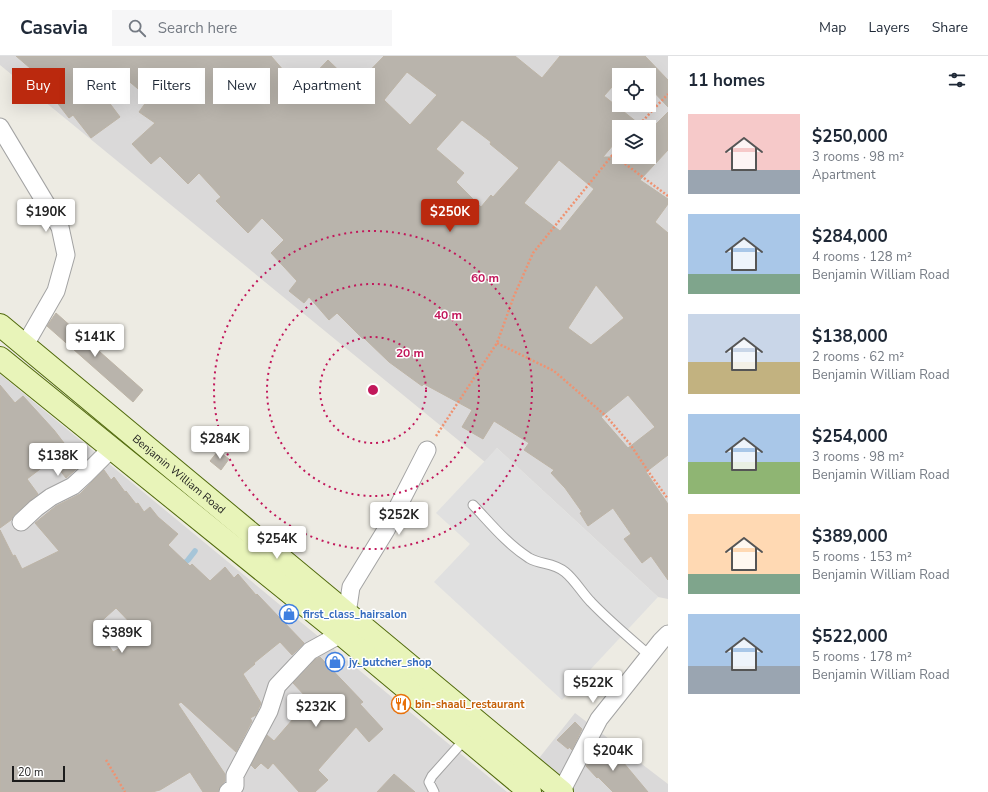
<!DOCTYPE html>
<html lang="en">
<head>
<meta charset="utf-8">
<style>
	body { margin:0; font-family:"Nunito Sans",sans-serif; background:#f6f6f7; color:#1f2937; height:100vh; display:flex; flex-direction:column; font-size:15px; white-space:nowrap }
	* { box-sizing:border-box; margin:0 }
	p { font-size:13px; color:#747a83 }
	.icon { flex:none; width:22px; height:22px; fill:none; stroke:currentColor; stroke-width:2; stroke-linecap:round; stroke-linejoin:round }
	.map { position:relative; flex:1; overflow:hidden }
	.details { display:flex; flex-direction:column; background:#fff; width:320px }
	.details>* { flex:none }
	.banner { position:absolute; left:12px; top:12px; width:380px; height:36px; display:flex; gap:8px }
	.tools { position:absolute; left:612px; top:12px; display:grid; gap:8px }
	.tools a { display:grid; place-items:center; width:44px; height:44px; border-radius:0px; background:#fff; box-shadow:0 4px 16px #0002; font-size:20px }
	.scale { position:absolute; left:12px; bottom:10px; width:53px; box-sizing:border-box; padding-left:4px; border:2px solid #1c1c1c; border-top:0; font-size:11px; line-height:14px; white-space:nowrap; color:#1c1c1c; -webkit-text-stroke:3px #fff; paint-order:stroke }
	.price { position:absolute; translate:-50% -34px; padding:0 9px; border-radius:4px; background:#fff; color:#222; font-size:13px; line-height:26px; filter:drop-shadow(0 1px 2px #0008) }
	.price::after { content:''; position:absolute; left:50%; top:24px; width:12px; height:9px; margin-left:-6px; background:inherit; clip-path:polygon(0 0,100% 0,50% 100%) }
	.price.current { background:#bb290e; color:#fff }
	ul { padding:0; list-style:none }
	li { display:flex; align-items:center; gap:12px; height:100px; padding:0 20px }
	li span { display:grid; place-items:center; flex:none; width:112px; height:80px; border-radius:0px; color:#555 }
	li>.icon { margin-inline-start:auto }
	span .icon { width:48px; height:48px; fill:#fffc; stroke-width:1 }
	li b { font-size:17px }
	h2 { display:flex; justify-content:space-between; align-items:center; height:48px; padding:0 20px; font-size:17px }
	.tag { padding:0 14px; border-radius:0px; background:#fff; box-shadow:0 4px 16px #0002; font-size:14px; line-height:36px }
	.tag.current { background:#bb290e; color:#fff }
	header { display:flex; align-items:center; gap:24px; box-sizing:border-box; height:56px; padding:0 20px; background:#fff; border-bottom:1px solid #e0e1e3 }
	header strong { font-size:19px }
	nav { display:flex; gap:22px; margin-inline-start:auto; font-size:14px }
	.search { width:280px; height:36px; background:#f6f6f7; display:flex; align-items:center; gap:10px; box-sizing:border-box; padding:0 14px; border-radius:0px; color:#747a83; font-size:15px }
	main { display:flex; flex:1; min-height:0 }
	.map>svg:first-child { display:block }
	.residential { fill:#dad9d9; fill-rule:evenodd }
	.parking { fill:#e0e0e0 }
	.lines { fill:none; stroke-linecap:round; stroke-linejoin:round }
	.stream { stroke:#a6c5d8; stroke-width:5.5 }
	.building { fill:#b9b4ac; stroke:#bdb4a6; fill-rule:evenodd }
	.service-casing { stroke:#a3a3a3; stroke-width:11 }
	.minor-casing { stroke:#a3a3a3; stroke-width:19 }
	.secondary-casing { stroke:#516a0c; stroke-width:24 }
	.path { stroke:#ef9271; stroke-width:2.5; stroke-dasharray:2 2; stroke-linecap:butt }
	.service { stroke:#fff; stroke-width:9 }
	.minor { stroke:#fff; stroke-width:17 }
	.secondary { stroke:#e8f4b9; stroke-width:22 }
	.ring { fill:none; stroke:#c2185b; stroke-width:2; stroke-dasharray:2 4 }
	.labels { text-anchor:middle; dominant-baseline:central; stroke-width:3; stroke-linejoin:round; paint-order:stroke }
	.street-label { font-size:11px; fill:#1c1c1c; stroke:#fff }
	.shop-label { font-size:11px; font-weight:bold; fill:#366cbe; stroke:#fff; text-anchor:start }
	.food-label { font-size:11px; font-weight:bold; fill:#c56008; stroke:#fff; text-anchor:start }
	.centre { fill:#c2185b; stroke:#fff; stroke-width:2 }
	.ring-label { font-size:12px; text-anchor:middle; font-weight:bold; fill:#c2185b; stroke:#fff; stroke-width:3; stroke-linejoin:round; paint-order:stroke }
</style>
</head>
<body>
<header>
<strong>Casavia</strong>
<div class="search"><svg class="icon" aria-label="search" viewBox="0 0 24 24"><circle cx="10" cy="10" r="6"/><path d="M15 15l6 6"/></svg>Search here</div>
<nav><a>Map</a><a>Layers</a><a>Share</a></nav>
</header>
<main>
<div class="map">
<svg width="668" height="736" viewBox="0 0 668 736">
	<rect width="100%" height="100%" fill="#edebe3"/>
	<path class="residential" d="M0 0H668V543L658 541 497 392 485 406 0 9ZM619 19H649V49H619ZM619 71H649V101H619Z
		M0 318 507 736H0Z
		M575 657 668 728V736H512Z"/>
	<path class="parking" d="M497 392 658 541 562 644 434 526 470 488 436 457Z"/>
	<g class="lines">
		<path class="stream" d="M180 511 188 504 195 495
			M101 592 139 566"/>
	</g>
	<path class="building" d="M16 0H271L284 15 287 12 303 30 328 4 355 30 384 0H515L542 22 560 0H645L668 24V51L649 31V19H638L632 12 625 19H619V23L604 40 643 71H619V82L603 101H649V75L668 56V94L640 124 668 143V148L655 166 668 177V399L646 416 668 448V524L651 500 642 507 624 483 631 478 613 452 588 470 580 457 582 456 565 432 551 417 554 414 524 394 529 387 494 365 483 383 462 371 472 354 424 328 422 330 389 306 364 282 363 283 337 257 329 264 309 241 304 247 289 235 297 225 271 197 284 184 262 162 248 177 216 145 221 141 199 117 188 128 160 100 151 108 132 88 155 67 139 56 149 42 125 22 105 41 120 61 91 82 73 59 69 62 52 40 58 36ZM407 16 437 39 410 69 384 44ZM462 64 491 86 490 88 519 112 493 141 491 139 481 151 456 126 464 117 436 93ZM559 104 594 133 560 175 524 147ZM596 229 624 262 591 289 568 272ZM628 339 655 371 628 392 601 361Z
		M56 257 143 334 133 346 47 270Z
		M0 329 15 347 23 340 54 374 81 409 66 422 52 404 27 423 38 438 14 459 11 464 0 472Z
		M218 395 229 403 221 414 210 405Z
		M104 414 111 424 114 421 125 436 126 435 136 448 138 447 144 456 150 451 158 461 178 478 168 489 190 510 192 508 210 525 225 511 234 522 238 518 256 539 257 538 304 587 292 599 280 586 254 607 255 608 243 618 261 647 256 659 250 662 252 665 236 696 181 646 178 648 225 718V725L219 732 218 736H203L190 716 160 734 152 736H0V474L13 500 15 499 22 513 59 495 35 467 56 450 80 438ZM116 552 143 580 113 596 96 570Z
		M320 601 363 646 360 648 383 673 369 686 356 671 318 714 328 724 315 736H299L273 707 268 713 261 707 255 713 251 709 267 679 274 685 293 663 291 662 307 642 293 627 316 603Z
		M575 666 582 673 572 694 569 691 568 693 557 684Z
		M597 688 599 690 601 688 615 703 618 700 648 736H613L598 721 597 722 586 710Z
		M394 718 415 736H377Z"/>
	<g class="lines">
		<g class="service-casing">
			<path id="service" d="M473 449C491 468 507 488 529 502 541 509 553 506 565 516 575 524 582 537 591 546 609 565 630 582 650 600
				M434 736 429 726 432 720 466 682"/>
		</g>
		<g class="minor-casing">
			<path id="minor" d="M0 71 60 171 66 199 56 235 25 289
				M21 466 36 452 51 441 73 430 85 419 112 392
				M347 558 351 531 386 474 427 394
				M228 736 235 730V719L269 655 277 630 310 595 341 578
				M561 736 599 663 661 585 668 578"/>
		</g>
		<g class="secondary-casing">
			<g id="secondary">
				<path id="s1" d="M0 269 562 736"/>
				<path d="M0 302 341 578 530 736"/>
			</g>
		</g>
		<path class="path" d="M637 71 668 38
			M612 98 668 140
			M497 287 554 315 606 360 630 388 650 418 668 443
			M436 380 497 287 514 240 533 197 619 91
			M106 704 125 736"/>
		<use href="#service" class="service"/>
		<use href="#minor" class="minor"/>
		<use href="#secondary" class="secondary"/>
	</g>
	<g class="ring">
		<circle cx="373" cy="334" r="53"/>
		<circle cx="373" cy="334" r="106"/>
		<circle cx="373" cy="334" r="159"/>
	</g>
	<defs>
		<g id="shop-ring" transform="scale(1)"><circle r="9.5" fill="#fff" stroke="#3f7fe0" stroke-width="1.5"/><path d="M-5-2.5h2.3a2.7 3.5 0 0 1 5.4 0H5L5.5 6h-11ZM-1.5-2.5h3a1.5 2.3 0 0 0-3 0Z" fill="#3f7fe0"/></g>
		<g id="restaurant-ring" transform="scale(1)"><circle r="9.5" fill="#fff" stroke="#e8710a" stroke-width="1.5"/><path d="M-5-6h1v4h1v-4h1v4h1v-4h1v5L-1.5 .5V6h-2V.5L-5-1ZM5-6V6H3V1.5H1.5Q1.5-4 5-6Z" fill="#e8710a"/></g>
	</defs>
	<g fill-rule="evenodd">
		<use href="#shop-ring" x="289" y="558"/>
		<use href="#shop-ring" x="335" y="606"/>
		<use href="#restaurant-ring" x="401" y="648"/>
	</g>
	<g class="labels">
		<g class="street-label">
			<text stroke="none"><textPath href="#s1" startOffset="233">Benjamin William Road</textPath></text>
		</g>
		<g class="shop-label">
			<text x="303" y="558">first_class_hairsalon</text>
			<text x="349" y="606">jy_butcher_shop</text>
		</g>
		<g class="food-label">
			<text x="415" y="648">bin-shaali_restaurant</text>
		</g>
	</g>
	<circle cx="373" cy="334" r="6" class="centre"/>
	<g class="ring-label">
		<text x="485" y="226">60 m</text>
		<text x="448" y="263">40 m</text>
		<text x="410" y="301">20 m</text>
	</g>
</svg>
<div class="tools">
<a><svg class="icon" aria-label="locate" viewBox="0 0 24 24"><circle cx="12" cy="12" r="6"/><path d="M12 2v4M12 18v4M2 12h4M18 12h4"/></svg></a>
<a><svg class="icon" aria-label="layers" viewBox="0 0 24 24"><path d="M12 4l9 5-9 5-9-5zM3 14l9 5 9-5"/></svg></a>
</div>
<div class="scale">20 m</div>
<b class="price" style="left:46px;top:177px">$190K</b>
<b class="price current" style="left:450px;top:177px">$250K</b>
<b class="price" style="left:95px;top:302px">$141K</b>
<b class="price" style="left:220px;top:404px">$284K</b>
<b class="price" style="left:58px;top:421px">$138K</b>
<b class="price" style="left:399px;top:480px">$252K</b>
<b class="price" style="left:277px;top:504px">$254K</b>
<b class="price" style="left:122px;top:598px">$389K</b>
<b class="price" style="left:593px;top:648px">$522K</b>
<b class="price" style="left:316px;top:672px">$232K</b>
<b class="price" style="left:613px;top:716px">$204K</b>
<div class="banner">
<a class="tag current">Buy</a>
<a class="tag">Rent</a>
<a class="tag">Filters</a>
<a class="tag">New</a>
<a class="tag">Apartment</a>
</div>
</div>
<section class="details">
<h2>11 homes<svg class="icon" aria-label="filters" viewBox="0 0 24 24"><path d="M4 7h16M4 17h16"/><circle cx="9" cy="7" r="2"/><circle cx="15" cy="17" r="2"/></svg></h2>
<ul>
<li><span style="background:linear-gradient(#f6c9c9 70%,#9aa5b1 0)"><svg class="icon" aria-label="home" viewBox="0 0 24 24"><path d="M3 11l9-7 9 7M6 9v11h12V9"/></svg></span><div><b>$250,000</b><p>3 rooms · 98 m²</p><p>Apartment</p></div></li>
<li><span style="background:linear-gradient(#a9c7e8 75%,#7fa58c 0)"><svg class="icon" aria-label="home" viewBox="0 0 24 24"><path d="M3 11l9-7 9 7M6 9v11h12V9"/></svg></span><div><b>$284,000</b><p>4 rooms · 128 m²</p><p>Benjamin William Road</p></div></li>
<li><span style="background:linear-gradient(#c9d6e8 60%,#c2b280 0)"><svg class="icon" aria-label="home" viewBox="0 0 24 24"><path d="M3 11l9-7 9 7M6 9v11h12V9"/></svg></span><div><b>$138,000</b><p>2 rooms · 62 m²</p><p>Benjamin William Road</p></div></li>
<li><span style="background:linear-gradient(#a9c7e8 60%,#8fb573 0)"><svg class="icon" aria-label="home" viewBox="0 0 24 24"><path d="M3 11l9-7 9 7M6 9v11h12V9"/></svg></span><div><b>$254,000</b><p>3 rooms · 98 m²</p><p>Benjamin William Road</p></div></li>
<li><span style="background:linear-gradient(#ffd9b3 75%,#7fa58c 0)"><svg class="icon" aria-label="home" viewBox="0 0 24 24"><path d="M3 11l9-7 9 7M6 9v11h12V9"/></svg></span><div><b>$389,000</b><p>5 rooms · 153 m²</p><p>Benjamin William Road</p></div></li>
<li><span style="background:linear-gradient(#a9c7e8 65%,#9aa5b1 0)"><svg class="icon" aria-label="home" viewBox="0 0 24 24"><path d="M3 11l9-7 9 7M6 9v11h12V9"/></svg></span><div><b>$522,000</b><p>5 rooms · 178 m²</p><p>Benjamin William Road</p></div></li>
</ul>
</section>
</main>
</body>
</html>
